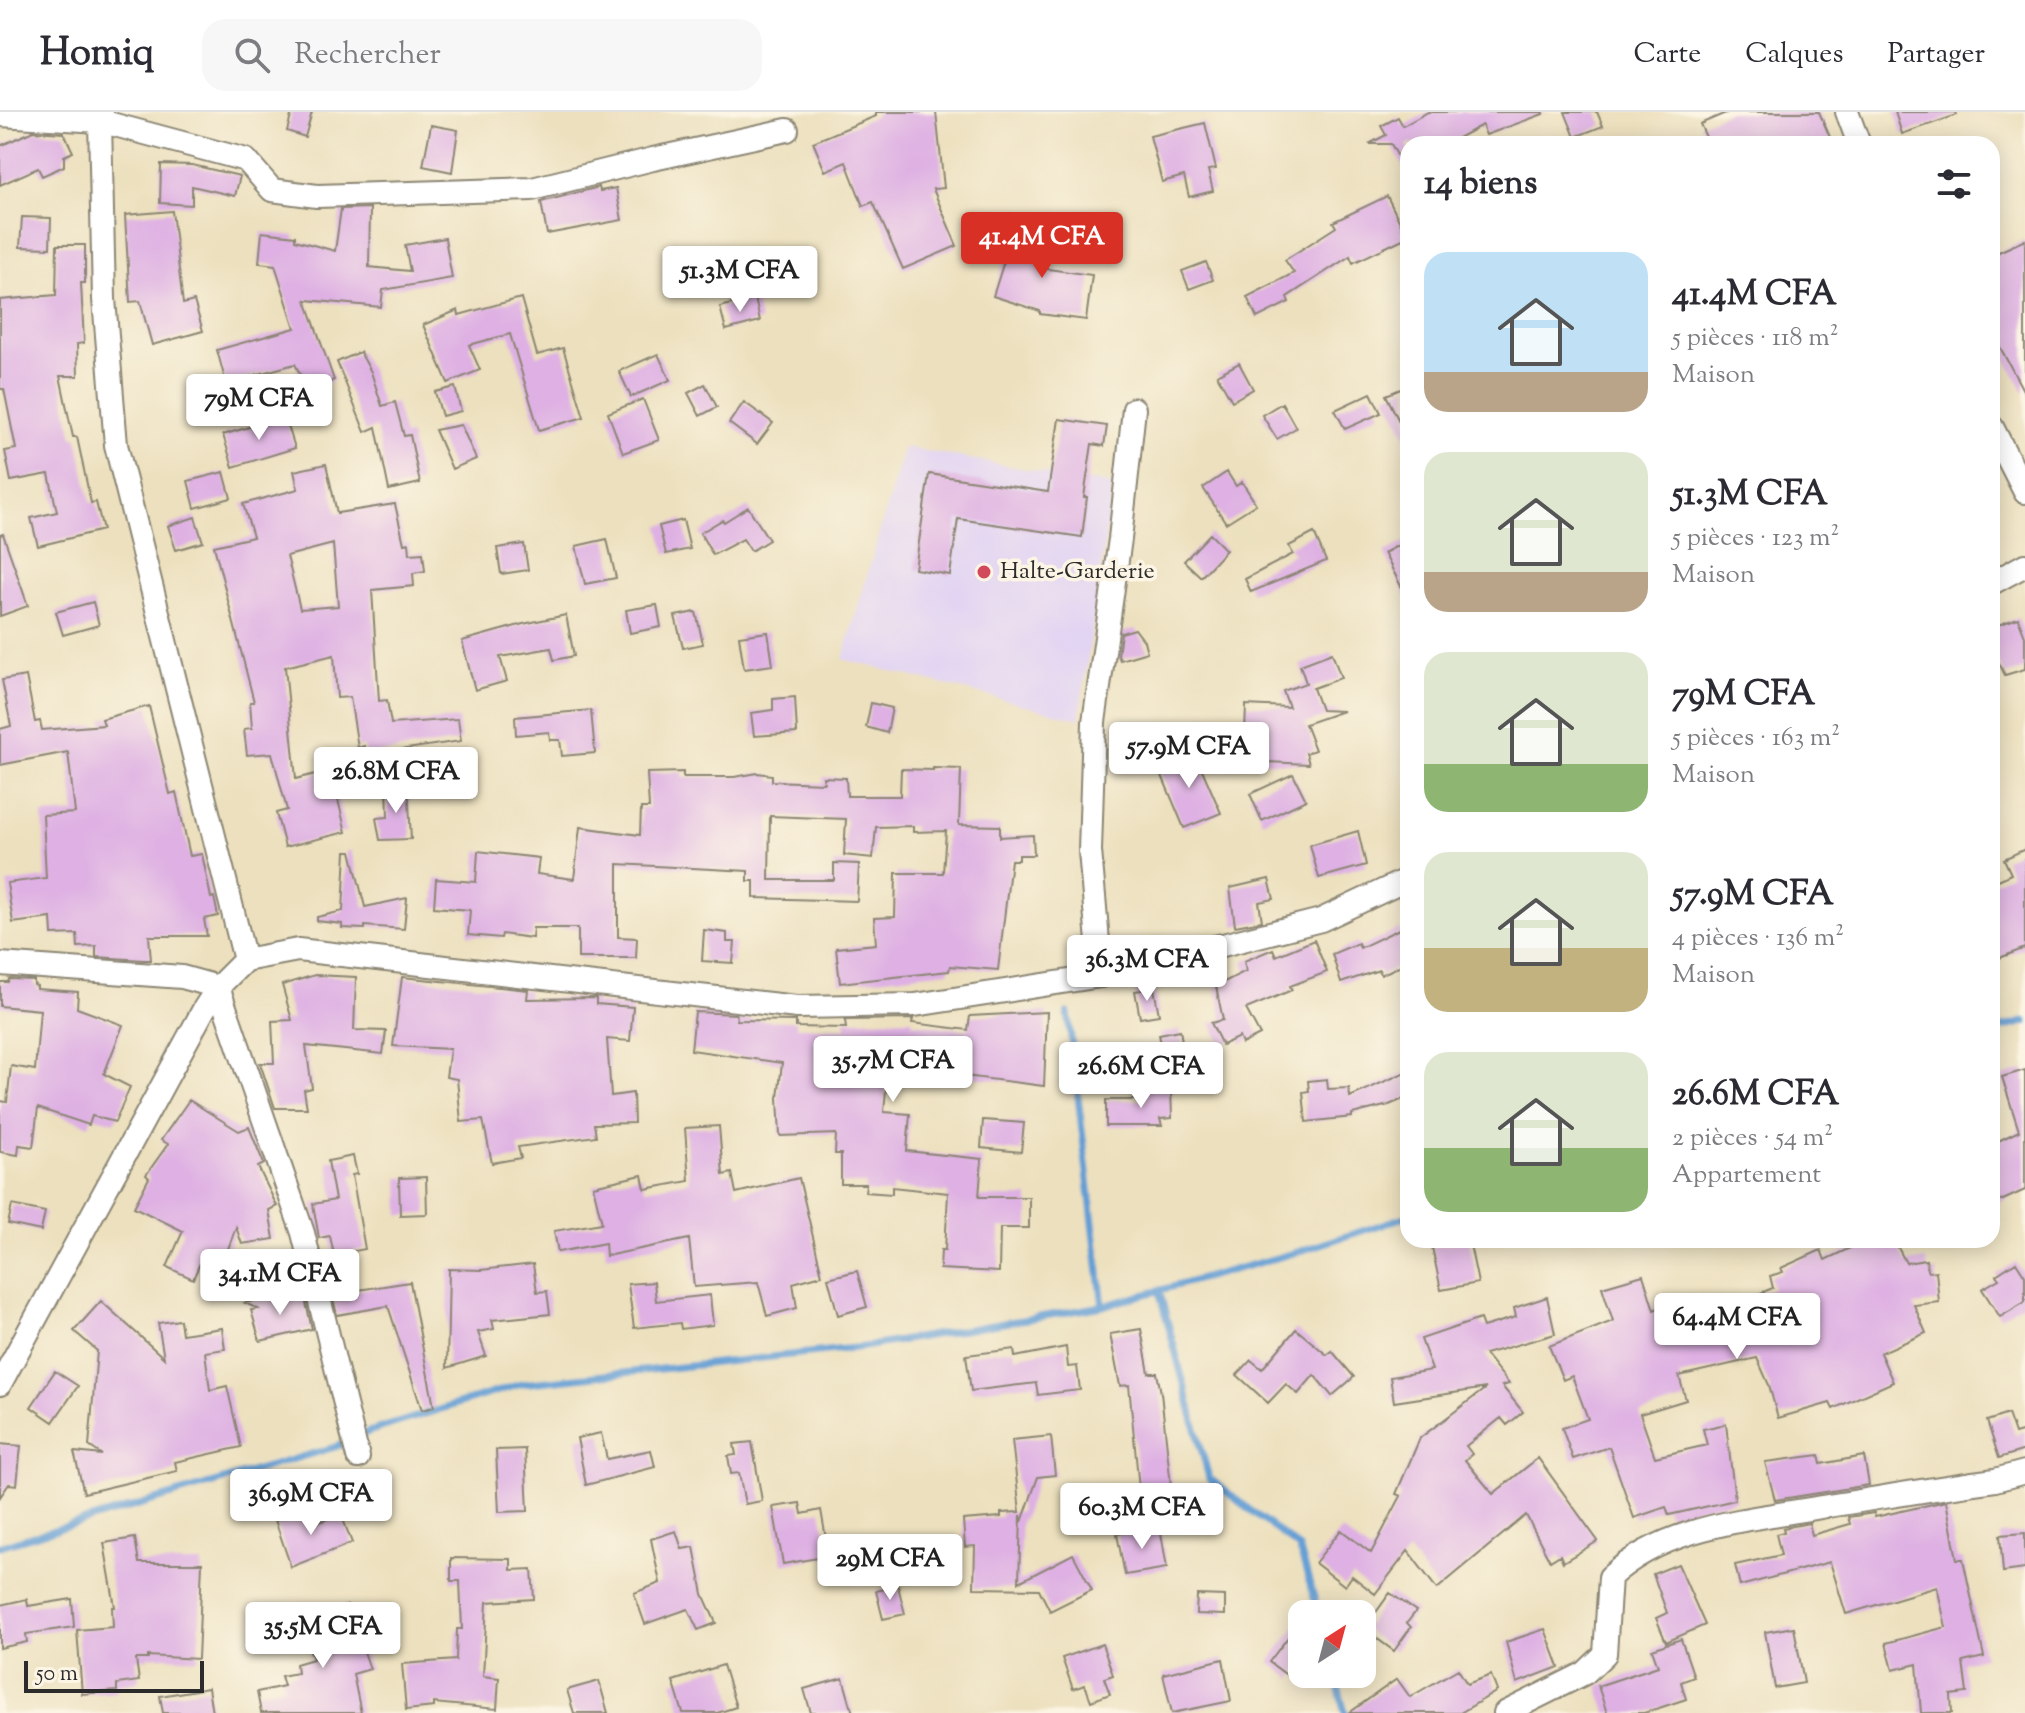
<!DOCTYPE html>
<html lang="fr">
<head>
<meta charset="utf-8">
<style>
	body { margin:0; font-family:"Sorts Mill Goudy",serif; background:#f7f7f7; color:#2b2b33; height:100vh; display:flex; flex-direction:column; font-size:30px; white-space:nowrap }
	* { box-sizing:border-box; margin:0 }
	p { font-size:26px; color:#7c7c81 }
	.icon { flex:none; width:44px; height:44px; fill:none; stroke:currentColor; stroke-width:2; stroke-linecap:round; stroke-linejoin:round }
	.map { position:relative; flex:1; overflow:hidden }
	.details { position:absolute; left:1400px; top:24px; width:600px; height:1112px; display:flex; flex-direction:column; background:#fff; border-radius:24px; box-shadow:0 4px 20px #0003 }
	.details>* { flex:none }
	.needle { width:52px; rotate:36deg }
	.fabs { position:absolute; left:1288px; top:1488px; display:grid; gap:16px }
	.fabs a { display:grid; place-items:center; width:88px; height:88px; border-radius:16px; background:#fff; box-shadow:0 4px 20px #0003; font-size:40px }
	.scale { position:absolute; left:24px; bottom:20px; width:180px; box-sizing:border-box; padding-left:8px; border:4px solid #2b2b2b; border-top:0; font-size:22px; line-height:28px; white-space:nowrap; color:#2b2b2b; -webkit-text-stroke:6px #fcf5e5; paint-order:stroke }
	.price { position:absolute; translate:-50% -68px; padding:0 18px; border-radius:8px; background:#fff; color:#222; font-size:26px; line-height:52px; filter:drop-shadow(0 2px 4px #0008) }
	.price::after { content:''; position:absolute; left:50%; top:48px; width:24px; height:18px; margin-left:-12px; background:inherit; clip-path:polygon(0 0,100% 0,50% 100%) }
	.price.on { background:#d93025; color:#fff }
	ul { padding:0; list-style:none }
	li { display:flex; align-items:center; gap:24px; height:200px; padding:0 24px }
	li span { display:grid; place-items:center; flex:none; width:224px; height:160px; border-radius:24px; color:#555 }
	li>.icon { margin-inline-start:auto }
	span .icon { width:96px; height:96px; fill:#fffc; stroke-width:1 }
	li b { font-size:34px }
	h2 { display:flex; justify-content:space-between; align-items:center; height:96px; padding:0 24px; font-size:34px }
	header { display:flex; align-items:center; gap:48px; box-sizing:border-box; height:112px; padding:0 40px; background:#fff; border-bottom:2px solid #e1e1e2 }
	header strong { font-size:38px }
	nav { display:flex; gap:44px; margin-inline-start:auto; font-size:28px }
	.search { width:560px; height:72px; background:#f7f7f7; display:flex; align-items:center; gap:20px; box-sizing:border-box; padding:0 28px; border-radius:24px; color:#7c7c81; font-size:30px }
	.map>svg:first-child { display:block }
	.built { fill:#e2d4f3 }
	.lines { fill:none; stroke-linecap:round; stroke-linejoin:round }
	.stream { stroke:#649ed4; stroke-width:7 }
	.building { fill:#deb0e3; fill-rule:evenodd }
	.street-casing { stroke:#8c8674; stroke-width:26 }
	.street { stroke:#fff; stroke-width:22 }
	.poi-dot { fill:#d1495b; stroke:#fcf5e5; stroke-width:3 }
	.labels { text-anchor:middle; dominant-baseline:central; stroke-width:7; stroke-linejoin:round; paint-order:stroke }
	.poi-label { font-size:24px; fill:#2b2b2b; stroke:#fcf5e5; text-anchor:start }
</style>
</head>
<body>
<header>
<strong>Homiq</strong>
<div class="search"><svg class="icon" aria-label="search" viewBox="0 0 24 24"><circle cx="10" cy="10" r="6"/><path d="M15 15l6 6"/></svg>Rechercher</div>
<nav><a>Carte</a><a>Calques</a><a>Partager</a></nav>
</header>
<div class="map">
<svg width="2025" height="1601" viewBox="0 0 2025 1601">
	<rect width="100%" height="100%" fill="#fcf5e5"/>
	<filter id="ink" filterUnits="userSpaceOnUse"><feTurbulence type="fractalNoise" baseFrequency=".0125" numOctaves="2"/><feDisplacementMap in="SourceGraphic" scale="16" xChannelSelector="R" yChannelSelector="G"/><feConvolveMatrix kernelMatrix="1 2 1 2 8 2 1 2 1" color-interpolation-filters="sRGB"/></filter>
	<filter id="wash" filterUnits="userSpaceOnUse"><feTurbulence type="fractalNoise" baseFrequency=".006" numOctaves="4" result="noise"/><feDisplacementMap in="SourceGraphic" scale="32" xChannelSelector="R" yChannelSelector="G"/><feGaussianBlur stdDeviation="1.8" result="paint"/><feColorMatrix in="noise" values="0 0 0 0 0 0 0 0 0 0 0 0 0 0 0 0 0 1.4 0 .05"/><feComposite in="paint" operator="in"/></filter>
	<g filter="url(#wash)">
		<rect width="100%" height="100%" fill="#ece0be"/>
		<path class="built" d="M904 335 1113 373 1079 607 843 547Z"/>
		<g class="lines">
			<path class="stream" d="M1068 901 1103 1194
				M1992 918 2025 910
				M1159 1178 1209 1366 1299 1436 1319 1502
				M0 1434 335 1335 368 1320 521 1272 864 1235 1103 1194 1294 1141 1408 1104
				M1335 1562 1345 1601"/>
		</g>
		<g id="blocks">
			<path class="building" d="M292 0H312L305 25 287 19Z
				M876 0H936L944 76 933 77 957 134 903 157 873 90 863 94 846 50 825 59 813 30 876 4Z
				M1428 0H1543V2L1486 23 1482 13 1447 32H1408V63L1391 32H1369L1386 23 1381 14 1398 5 1403 14Z
				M1565 0H1597L1603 14 1575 25Z
				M1728 0H1819L1833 32H1709L1700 12Z
				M1895 0H1956L1957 3 1902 22Z
				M1205 11 1216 57 1208 58 1213 79 1189 85 1184 64 1162 70 1150 24Z
				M431 13 458 18 452 60 423 54Z
				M33 19 64 21 73 40 64 44V54L42 64 38 56 0 73V34Z
				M161 52 192 53 240 64 235 84 192 74V93L160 91Z
				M599 75 600 79 616 76 622 108 547 122 541 90Z
				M1387 84 1407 125 1353 151 1350 144 1287 185 1289 190 1257 206 1247 185 1294 161 1285 148 1336 115 1333 110Z
				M370 96 369 155 410 159 405 133 445 126 452 166 383 178 381 195 306 188 334 268 309 281 295 252 226 271 217 238 295 216 275 153 259 151 262 120 295 124V128L335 139 341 97Z
				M172 99 183 192 194 189 203 219 152 233 140 189 130 190 125 103Z
				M22 105 51 106 50 136 20 135Z
				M1025 108 1047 111 1040 156 1092 163 1086 208 1040 202V199L993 184 1006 143 1020 146Z
				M2025 128V282L1992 220V143Z
				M57 133H85V171H81L84 231 77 232 78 264H60L73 325H77L91 391 96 390 103 418 38 434 31 406 57 400 49 362 11 369 5 339 16 337 4 277H0V188L56 183Z
				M1206 150 1213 168 1189 177 1182 159Z
				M521 186 537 243 563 236 584 305 539 318 510 222 469 233 480 258 448 271 423 213 458 198 459 203Z
				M755 186 760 209 726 218 720 195Z
				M360 240 371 260 382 294 395 290 404 324 410 323 420 371 389 378 376 315 365 320 337 250Z
				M658 242 670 268 631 285 619 259Z
				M1239 251 1253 277 1232 289 1217 263Z
				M705 272 717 295 700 304 688 281Z
				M1408 274V327L1386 283Z
				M455 275 461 299 442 304 435 280Z
				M1371 281 1381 301 1345 317 1335 298Z
				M643 287 659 328 623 341 608 301Z
				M744 290 773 311 757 332 729 311Z
				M1282 291 1296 316 1277 327 1262 303Z
				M285 304 295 336 233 355 223 323Z
				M1059 307 1107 314 1104 334 1092 332 1084 385H1087L1082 425 958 407 950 463 915 457 929 362 1048 380Z
				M461 313 476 347 452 357 435 318Z
				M326 352 337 401 395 392 404 432 409 431 410 442 423 441 425 459 413 461 414 474 372 478 379 589 387 588 391 612 458 607 461 629 366 643 364 634 358 636 350 585 337 586 334 543 285 555 296 667 327 659 330 680H336L346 720 285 735 276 701 287 698 272 641 247 643 244 617 252 616 250 590H254L214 434 253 425 243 392 298 377 294 359ZM333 432 338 494 300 497 287 444Z
				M224 360 231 386 195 396 188 369Z
				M1227 360 1236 374 1242 370 1256 392 1226 411 1203 376Z
				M748 395 769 428 751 439 743 427 713 443 700 421 722 408 724 410Z
				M195 405 203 430 176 438 168 414Z
				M683 408 690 437 666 442 659 414Z
				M1314 421 1326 449 1251 480 1245 467 1293 442 1289 434Z
				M3 422 28 494 0 504V423Z
				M1210 422 1226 438 1201 465 1184 449Z
				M607 427 616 466 585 472 576 434Z
				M1408 428V488L1384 441Z
				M524 432 528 458 501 462 497 436Z
				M93 490 99 513 63 523 56 500Z
				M657 493 661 515 630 521 626 498Z
				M696 500 703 532 683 536 675 504Z
				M566 503 574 544 554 548 551 536 500 545 507 569 475 578 462 529 523 512Z
				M2018 506 2025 524V557L2005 563 1997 547 1992 550V515Z
				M1135 517 1144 529 1147 540 1120 548 1118 543 1121 521Z
				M768 520 773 553 744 557 739 524Z
				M1332 541 1341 566 1313 576 1321 598 1343 599 1305 612 1315 638 1306 641 1309 652 1244 649 1246 593 1289 595 1283 579 1306 571 1300 553Z
				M26 564 35 610 40 609 42 618 104 613 102 607 149 594 170 682 176 680 190 744 202 742 211 786 214 785 218 804 204 807 207 824H149L151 848H144L96 845V834L78 835 77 822 52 823 51 806 13 811 7 771 46 766 43 703 75 701 68 640 0 653V617L11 614 2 568Z
				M795 585 797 621 754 624 751 601 773 598V587Z
				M871 591 892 596 887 621 866 615Z
				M591 598 595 641 562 644 560 628H550L549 620 516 623 515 605Z
				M1194 639 1221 701 1184 716 1158 654Z
				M933 656 961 657 959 713 1000 714V725L1033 723 1034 743H1019V748H1011L998 858 950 854 949 859 840 871 836 836 876 832 874 806 895 805 896 761H943L946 719 913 720V714L876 715 873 746 844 743 846 707 770 704 769 768H834V751L859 752 857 789 754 786V769H748V759L618 752V825L637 826 636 846H578V816H533L532 826 502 822 501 826 468 823 470 798 434 795 436 767 476 770 478 739 539 746 537 762 574 767 580 715 640 723 641 696H649L647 661 683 660V665H734L758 661 772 663V669L824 671 823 665 846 666 847 684H900L901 657 933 658Z
				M1293 662 1306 688 1262 709 1250 682Z
				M408 671 411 727 380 728 376 706 388 705 387 674Z
				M1358 719 1366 753 1319 766 1310 733Z
				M2025 737V836L1992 849V771L2011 762 2004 747Z
				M346 739H351L365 795 407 786 404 817 365 814V817L342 816V812L317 809V805L343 799Z
				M1269 767 1274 787 1259 790 1262 809 1235 814 1230 776Z
				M1399 817 1408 834V850L1381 863 1379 858 1341 871 1332 842 1358 831 1360 836Z
				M704 818 727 821V830H735L733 851 702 849Z
				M1314 828 1327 860 1290 874 1292 878 1246 897 1260 923 1242 932 1239 925 1222 933 1211 911 1223 908 1216 874 1246 859 1244 849 1273 837 1276 844Z
				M315 863 356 865 354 918 386 919 383 942 306 934 312 976 304 978 307 996H275L260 951H274L272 909 292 908 282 873Z
				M402 865 528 878 527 887 596 886V892L633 895 630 929 607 927 611 984 633 981 634 1011 594 1012 596 1024 518 1035 521 1046 492 1051 483 1008 461 1010 457 967 446 965 450 937 393 934Z
				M9 867 34 868V873L37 874V877L78 880 77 896 123 913 104 962 130 975 115 1010 92 1004 89 1013 38 996 33 1035 19 1033 18 1043 0 1040V989L7 990 11 954 35 958 40 898 0 894V870H8Z
				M1154 876 1159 903 1140 906 1135 879Z
				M695 900 736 902 737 908 796 909V915L846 916 845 908 913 907 912 911 968 918 970 904 1047 900 1044 974 957 963 956 970 887 966 884 1000 910 1002 907 1039 982 1047 979 1085H1029V1116H1000L999 1160 940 1157 941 1138H945L948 1081 892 1075V1082L865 1080 866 1072H841V1042H835L836 1022 780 1024 778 986 782 951 691 938Z
				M1180 918 1185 946 1164 949 1159 922Z
				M2025 958V1078L1992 1093V1032L2019 1019 2002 965Z
				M1408 959V985L1389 993 1352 1002V1005L1306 1010 1303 980 1309 979 1308 969 1327 967 1328 977 1349 976 1350 985Z
				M1171 976 1172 1006 1160 1007 1162 1014H1106V988H1146V977Z
				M189 988 239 1019 249 1015 264 1052 258 1055 277 1094 269 1098 274 1127 242 1132 236 1115 224 1148 205 1140 193 1167 167 1155 183 1119 134 1095 149 1066 146 1063 168 1032 161 1028Z
				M983 1008 1024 1011 1021 1040 981 1036Z
				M719 1014 723 1063 732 1061 736 1081 799 1066 822 1163 793 1171 797 1196 767 1204 758 1170 694 1175 689 1127 606 1144 605 1131 558 1140 554 1119 602 1111 593 1074 642 1063 645 1077 689 1069 685 1016Z
				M353 1044 357 1062 352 1063 365 1137 334 1143 330 1124 319 1126 313 1092 335 1088 328 1049Z
				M426 1065 427 1102 400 1103 399 1066Z
				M12 1093 45 1100 41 1119 8 1112Z
				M1469 1128 1478 1171 1441 1178 1432 1135Z
				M1867 1128H1894L1906 1151 1926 1148 1928 1160 1936 1159 1939 1190 1914 1193 1926 1221 1880 1241 1893 1270 1833 1297 1830 1291 1778 1306 1769 1273 1757 1246 1679 1264 1686 1288 1640 1302 1655 1345 1707 1333 1703 1317 1726 1312 1735 1388 1669 1403 1666 1395 1634 1406 1609 1335 1573 1347 1562 1316 1588 1307 1572 1264 1563 1268 1549 1234 1613 1209 1602 1175 1643 1163 1654 1198 1682 1186 1685 1194 1724 1186 1726 1195 1773 1176 1770 1164 1783 1160 1781 1156 1821 1138 1825 1148Z
				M2016 1150 2025 1164V1190L2000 1205 1982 1177 1999 1167 1996 1163Z
				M533 1152 537 1180 547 1179 550 1202 492 1208 494 1217 478 1220 486 1244 447 1256 449 1157 481 1158Z
				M857 1159 867 1195 838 1203 828 1166Z
				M410 1170 434 1295 422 1298 388 1194 337 1203 332 1182Z
				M654 1170 656 1189 710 1183 713 1213 681 1217 680 1211 634 1216 628 1172Z
				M280 1182 282 1189 304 1183 312 1217 260 1229 251 1198 258 1197 245 1191Z
				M1547 1185 1555 1222 1485 1242 1509 1272 1502 1274 1523 1300 1507 1313 1501 1306 1466 1334 1472 1342 1465 1348 1493 1382 1538 1346 1598 1429 1563 1450 1560 1443 1550 1449 1526 1403 1437 1477 1408 1439 1375 1482 1352 1464 1345 1474 1315 1451 1341 1418 1371 1441 1401 1384 1396 1382 1420 1326 1486 1276 1394 1290 1390 1265 1432 1258 1421 1227 1480 1207 1483 1215 1516 1205 1514 1196Z
				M101 1189 164 1246 158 1211 180 1208 182 1222 222 1216 225 1237 205 1240 210 1278 227 1274 241 1335 175 1350 177 1359 84 1381 74 1340 102 1343 89 1334 97 1239 74 1219Z
				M1141 1217 1149 1261H1157L1161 1281 1171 1374 1139 1377 1129 1273 1120 1274 1110 1222Z
				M1296 1217 1327 1243 1332 1239 1354 1265 1332 1284 1314 1263 1298 1282 1286 1272 1268 1291 1237 1263 1251 1248 1262 1257Z
				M1066 1235 1068 1255 1077 1254 1080 1278 1038 1283 1036 1271 971 1279 966 1243 1014 1237 1015 1245Z
				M55 1259 78 1274 53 1310 31 1295Z
				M2008 1302 2015 1322 2025 1319V1338L1999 1346 1987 1309Z
				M601 1321 607 1347 651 1338 655 1355 586 1373 577 1326Z
				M1051 1324 1055 1363 1038 1365 1022 1410 1021 1403 1019 1470 1073 1442 1092 1478 1050 1499 1039 1477 974 1476 975 1434 965 1435 963 1408 1001 1405V1401L1020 1400 1012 1328Z
				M752 1330 762 1389 745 1392 739 1361 731 1362 728 1344 736 1343 734 1332Z
				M0 1332 21 1334 17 1373 9 1372 0 1385Z
				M525 1337 528 1399 499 1400 496 1338Z
				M1819 1343 1821 1352 1864 1344 1869 1373 1775 1388 1765 1350Z
				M1946 1389 1957 1447H1963L1984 1545 1963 1550 1967 1581 1951 1583 1952 1601H1921L1917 1552 1893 1558 1886 1531 1946 1515 1937 1475 1846 1502 1830 1450 1740 1474 1735 1453 1781 1443 1776 1422 1784 1420 1783 1416 1809 1411 1812 1423 1850 1412 1848 1405 1874 1401 1875 1405Z
				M800 1391 802 1402 821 1398 829 1444 783 1452 773 1395Z
				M306 1398 311 1413 341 1402 352 1431 291 1455 275 1408Z
				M1160 1415 1167 1456 1125 1463 1117 1422Z
				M676 1419 682 1437 694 1435 703 1482 716 1511 698 1518 688 1497 645 1512 634 1481 660 1471 651 1427Z
				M2025 1421V1457L2003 1460 2000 1423Z
				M135 1426 139 1451H202L198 1547 148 1544V1547H136L139 1569 117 1572V1579L82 1582 77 1518 113 1515 112 1495H115L104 1431Z
				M451 1446 511 1447V1458L532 1457 534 1487 487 1490 483 1564 499 1566 497 1597 434 1591V1595L406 1598 402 1552 456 1548 457 1517H462L460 1469H451Z
				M1678 1452 1705 1513 1666 1530 1656 1506 1667 1501 1653 1462Z
				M898 1474 905 1502 883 1507 876 1479Z
				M1390 1481 1416 1499 1407 1511 1411 1515 1394 1539 1364 1517Z
				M1197 1483 1225 1484V1503L1196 1502Z
				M27 1487 28 1494 72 1487 74 1515 26 1522 27 1530 0 1536V1493Z
				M348 1493 370 1557 353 1562 361 1601H261L257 1580 284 1574 281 1564 297 1561 296 1552 313 1547 300 1509Z
				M1302 1507V1554L1292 1567 1269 1550Z
				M1794 1515 1804 1571 1775 1576 1765 1520Z
				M1545 1517 1559 1555 1517 1571 1506 1530Z
				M1681 1527 1694 1565 1681 1570 1686 1587 1644 1601H1607L1598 1574 1658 1554 1652 1537Z
				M1102 1532 1113 1563 1104 1566 1110 1582 1091 1589 1085 1573 1073 1577 1062 1546Z
				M1223 1547 1231 1589 1172 1601 1163 1562Z
				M723 1553 736 1595 717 1601H683L673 1569Z
				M1458 1557 1467 1572 1491 1563 1497 1579 1460 1601H1349L1397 1567 1410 1585Z
				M843 1566 853 1601H811L804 1577Z
				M599 1569 608 1601H574L567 1578Z
				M208 1576 212 1601H163L160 1584Z"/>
		</g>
	</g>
	<g filter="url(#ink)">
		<use href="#blocks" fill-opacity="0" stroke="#8c8674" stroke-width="2"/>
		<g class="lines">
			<g class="street-casing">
				<path id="street" d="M102 0 100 9 104 187 116 333 245 848
					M1847 0 1859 32
					M0 3 100 9 246 48 272 78 317 84 532 77 653 47 787 18
					M1992 315 2025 380
					M1992 471 2025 453
					M0 852 182 865 218 875 303 1121 358 1345
					M1101 864 1090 739 1094 610 1120 427 1134 297
					M0 1272 204 897 218 875 245 848 298 838 797 895 915 893 1101 864 1321 808 1408 767
					M1505 1601 1585 1561 1605 1542 1610 1465C1666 1413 1749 1408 1821 1395 1879 1386 1937 1376 1995 1368L2025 1360"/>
			</g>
			<use href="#street" class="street"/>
		</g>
	</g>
	<circle class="poi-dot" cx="984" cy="460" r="8"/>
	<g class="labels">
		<g class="poi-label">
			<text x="1000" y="460">Halte-Garderie</text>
		</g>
	</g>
</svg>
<div class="fabs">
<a><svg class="needle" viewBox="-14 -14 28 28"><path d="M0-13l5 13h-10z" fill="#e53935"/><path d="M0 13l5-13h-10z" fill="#7c7c81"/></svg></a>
</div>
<div class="scale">50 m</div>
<b class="price on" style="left:1042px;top:168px">41.4M CFA</b>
<b class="price" style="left:740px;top:202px">51.3M CFA</b>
<b class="price" style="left:259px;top:330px">79M CFA</b>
<b class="price" style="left:1189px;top:678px">57.9M CFA</b>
<b class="price" style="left:396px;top:703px">26.8M CFA</b>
<b class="price" style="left:1147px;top:891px">36.3M CFA</b>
<b class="price" style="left:893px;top:992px">35.7M CFA</b>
<b class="price" style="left:1141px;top:998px">26.6M CFA</b>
<b class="price" style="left:280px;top:1205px">34.1M CFA</b>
<b class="price" style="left:1737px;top:1249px">64.4M CFA</b>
<b class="price" style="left:311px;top:1425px">36.9M CFA</b>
<b class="price" style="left:1142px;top:1439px">60.3M CFA</b>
<b class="price" style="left:890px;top:1490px">29M CFA</b>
<b class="price" style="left:323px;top:1558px">35.5M CFA</b>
<section class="details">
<h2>14 biens<svg class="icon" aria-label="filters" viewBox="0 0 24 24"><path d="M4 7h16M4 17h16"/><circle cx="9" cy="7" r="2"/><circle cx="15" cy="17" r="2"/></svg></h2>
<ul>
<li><span style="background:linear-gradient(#bfe0f5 75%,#b9a48a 0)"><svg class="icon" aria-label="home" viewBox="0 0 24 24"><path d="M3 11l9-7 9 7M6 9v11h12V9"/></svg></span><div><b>41.4M CFA</b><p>5 pièces · 118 m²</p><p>Maison</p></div></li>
<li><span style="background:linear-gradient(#dfe7d0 75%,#b9a48a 0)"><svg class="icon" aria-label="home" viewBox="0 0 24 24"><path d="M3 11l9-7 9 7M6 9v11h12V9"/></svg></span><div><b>51.3M CFA</b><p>5 pièces · 123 m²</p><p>Maison</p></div></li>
<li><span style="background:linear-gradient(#dfe7d0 70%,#8fb573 0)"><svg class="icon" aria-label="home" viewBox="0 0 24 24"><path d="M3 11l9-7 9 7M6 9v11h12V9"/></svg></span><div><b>79M CFA</b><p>5 pièces · 163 m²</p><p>Maison</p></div></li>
<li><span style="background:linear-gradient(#dfe7d0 60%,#c2b280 0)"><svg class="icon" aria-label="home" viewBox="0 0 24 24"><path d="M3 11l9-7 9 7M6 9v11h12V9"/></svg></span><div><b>57.9M CFA</b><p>4 pièces · 136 m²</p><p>Maison</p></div></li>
<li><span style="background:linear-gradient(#dfe7d0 60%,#8fb573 0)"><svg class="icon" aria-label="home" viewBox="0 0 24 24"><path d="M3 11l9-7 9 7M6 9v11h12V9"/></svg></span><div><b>26.6M CFA</b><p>2 pièces · 54 m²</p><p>Appartement</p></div></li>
</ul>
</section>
</div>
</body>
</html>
